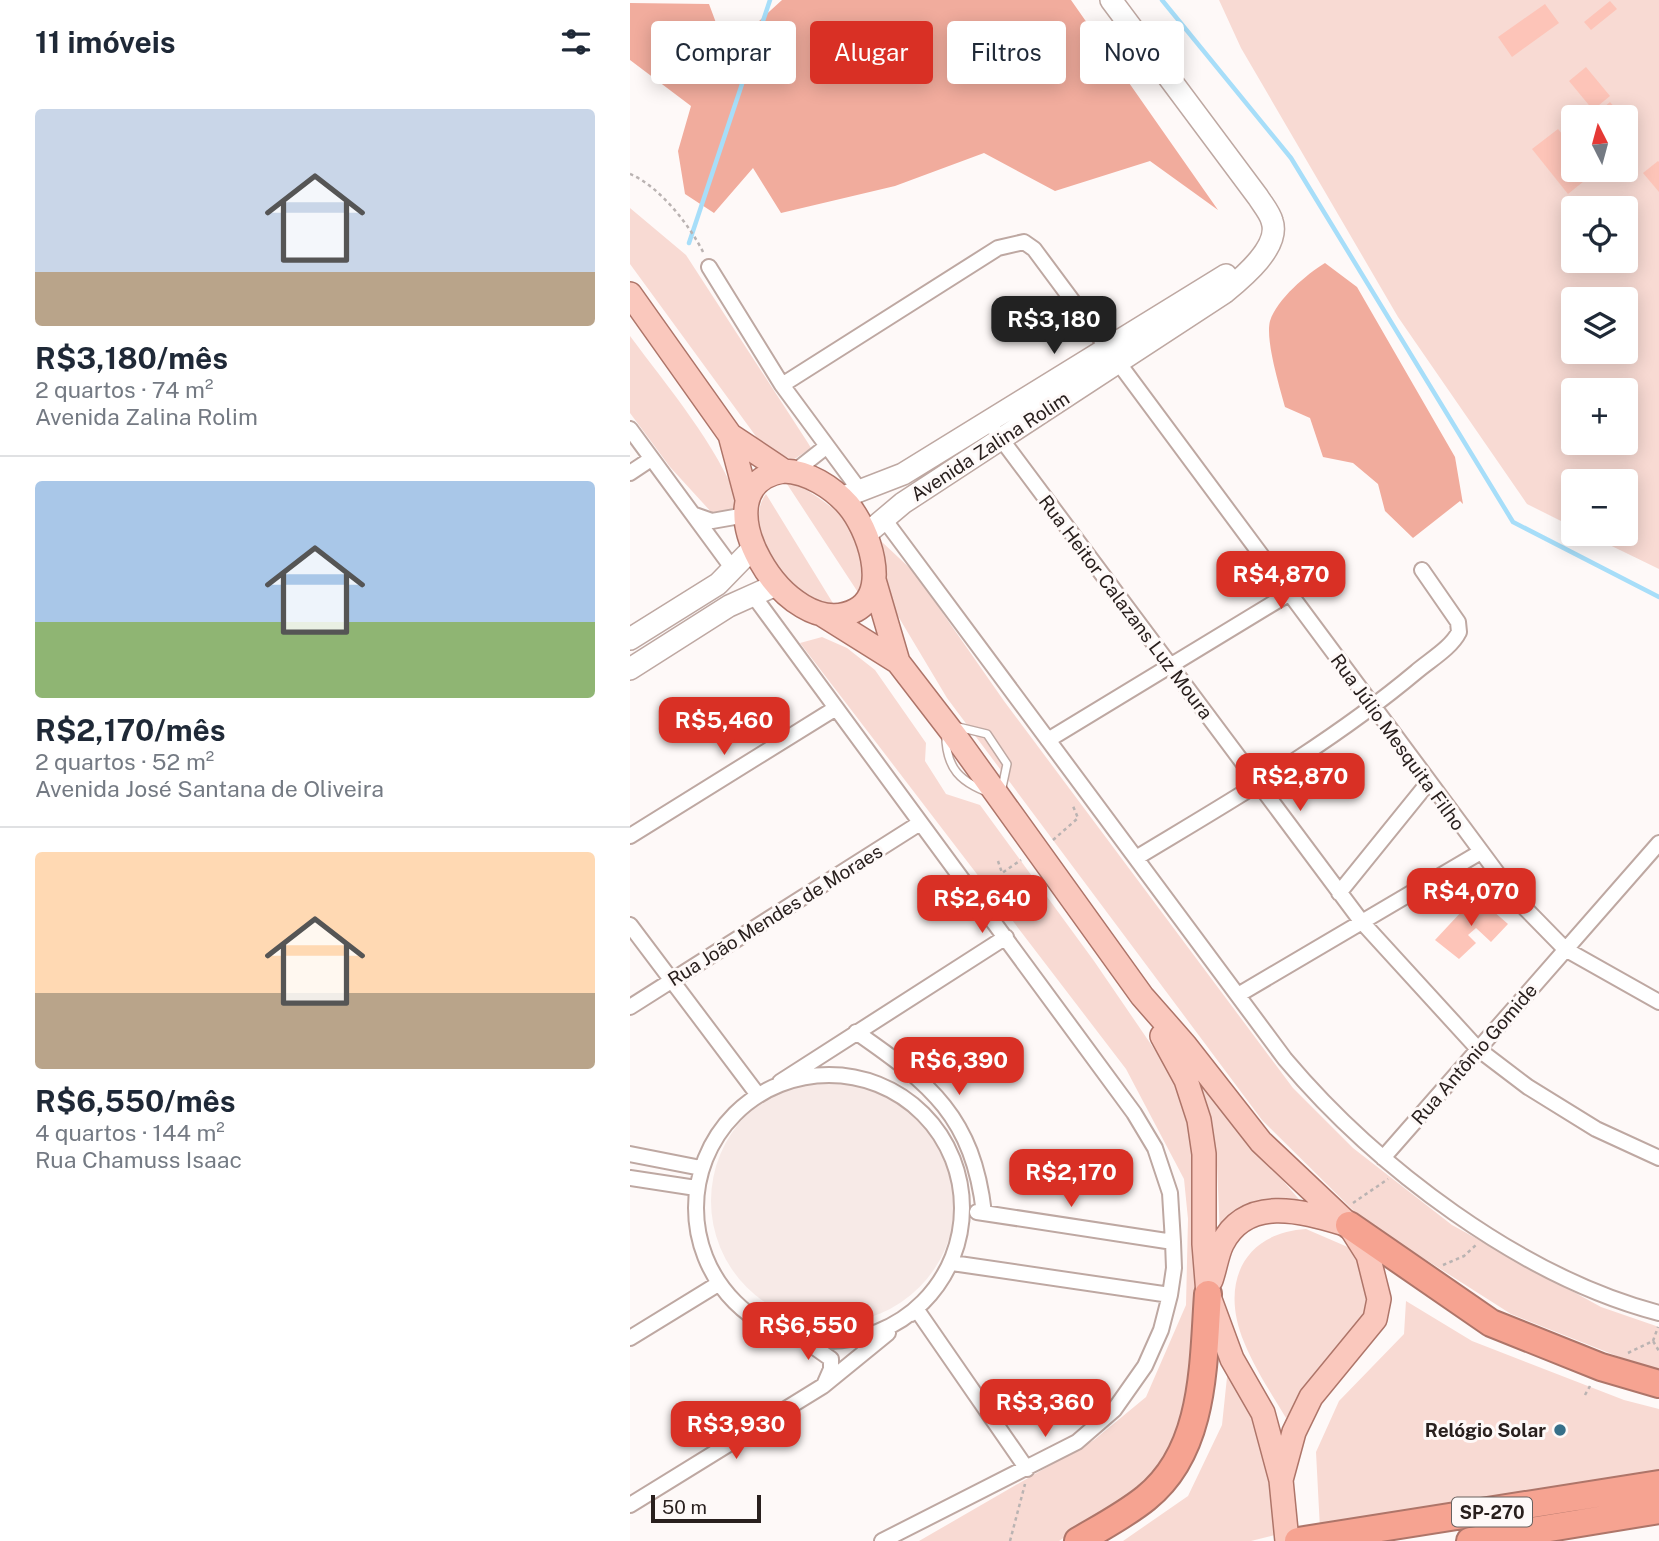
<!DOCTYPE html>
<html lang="pt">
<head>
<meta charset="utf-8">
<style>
	body { margin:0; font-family:"Public Sans",sans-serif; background:#f6f6f7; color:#1f2937; height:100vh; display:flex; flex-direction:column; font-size:26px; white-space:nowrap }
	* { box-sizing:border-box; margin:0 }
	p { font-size:23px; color:#747a83 }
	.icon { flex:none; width:38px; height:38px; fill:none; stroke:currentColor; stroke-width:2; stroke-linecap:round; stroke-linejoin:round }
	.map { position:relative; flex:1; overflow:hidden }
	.sheet { display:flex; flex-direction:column; background:#fff; width:630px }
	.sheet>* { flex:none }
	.hud { position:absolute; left:21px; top:21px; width:665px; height:63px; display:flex; gap:14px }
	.needle { width:46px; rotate:354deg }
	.fabs { position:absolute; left:931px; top:105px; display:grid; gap:14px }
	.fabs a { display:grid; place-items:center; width:77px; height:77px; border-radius:7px; background:#fff; box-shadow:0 4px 18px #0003; font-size:35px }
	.scale { position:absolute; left:21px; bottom:18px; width:110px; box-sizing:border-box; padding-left:7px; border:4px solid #29201e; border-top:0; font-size:19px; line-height:24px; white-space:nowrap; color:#29201e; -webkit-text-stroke:5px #fef9f8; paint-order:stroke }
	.price { position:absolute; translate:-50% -60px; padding:0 16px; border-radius:14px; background:#d93025; color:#fff; font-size:23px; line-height:46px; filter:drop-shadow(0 2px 4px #0008) }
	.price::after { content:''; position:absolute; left:50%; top:42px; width:21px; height:16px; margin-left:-10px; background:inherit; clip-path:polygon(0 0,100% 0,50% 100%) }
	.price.on { background:#222; color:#fff }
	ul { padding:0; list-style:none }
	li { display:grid; align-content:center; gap:14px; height:371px; padding:0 35px }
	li+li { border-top:2px solid #e0e1e3 }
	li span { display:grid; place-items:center; height:217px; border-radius:7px; color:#555 }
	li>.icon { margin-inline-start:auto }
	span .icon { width:126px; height:126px; fill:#fffc; stroke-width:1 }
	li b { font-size:30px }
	h2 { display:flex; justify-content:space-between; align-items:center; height:84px; padding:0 35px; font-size:30px }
	.pill { padding:0 24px; border-radius:7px; background:#fff; box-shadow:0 4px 18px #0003; font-size:24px; line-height:63px }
	.pill.on { background:#d93025; color:#fff }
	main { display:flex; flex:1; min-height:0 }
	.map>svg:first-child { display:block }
	.built { fill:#f7eae7 }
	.green { fill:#f8dad3; fill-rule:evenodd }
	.forest { fill:#f1ac9d }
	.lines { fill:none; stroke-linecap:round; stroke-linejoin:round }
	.stream { stroke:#a7def9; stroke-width:4.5 }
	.building { fill:#fdc4b8 }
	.service-casing { stroke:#bea8a2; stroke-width:10 }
	.minor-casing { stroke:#bea8a2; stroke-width:18 }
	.secondary-casing { stroke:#bea8a2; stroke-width:24 }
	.primary-casing { stroke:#ae7569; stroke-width:26 }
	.motorway-casing { stroke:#ae7569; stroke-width:30 }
	.path { stroke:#bab3b2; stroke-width:2.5; stroke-dasharray:3.5 3.5; stroke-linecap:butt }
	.service { stroke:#fff; stroke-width:7 }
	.minor { stroke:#fff; stroke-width:14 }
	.secondary { stroke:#fff; stroke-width:21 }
	.primary { stroke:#fac8bd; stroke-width:23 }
	.motorway { stroke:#f6a391; stroke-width:26 }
	.poi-dot { fill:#366f89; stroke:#fef9f8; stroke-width:2.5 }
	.labels { text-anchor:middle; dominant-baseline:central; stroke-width:6; stroke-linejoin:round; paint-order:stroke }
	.shield { fill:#fef9f8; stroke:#69615f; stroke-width:2 }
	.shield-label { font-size:18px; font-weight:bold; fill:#29201e }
	.street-label { font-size:19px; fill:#29201e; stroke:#fef9f8 }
	.poi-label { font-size:19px; font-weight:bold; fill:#29201e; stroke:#fef9f8; text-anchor:end }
</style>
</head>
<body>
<main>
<section class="sheet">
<h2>11 imóveis<svg class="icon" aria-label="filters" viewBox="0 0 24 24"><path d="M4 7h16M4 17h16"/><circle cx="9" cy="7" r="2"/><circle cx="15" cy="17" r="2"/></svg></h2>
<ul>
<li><span style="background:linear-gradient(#c9d6e8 75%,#b9a48a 0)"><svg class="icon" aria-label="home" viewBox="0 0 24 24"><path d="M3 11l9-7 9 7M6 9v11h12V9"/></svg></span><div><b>R$3,180/mês</b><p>2 quartos · 74 m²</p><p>Avenida Zalina Rolim</p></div></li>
<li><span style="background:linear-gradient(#a9c7e8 65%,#8fb573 0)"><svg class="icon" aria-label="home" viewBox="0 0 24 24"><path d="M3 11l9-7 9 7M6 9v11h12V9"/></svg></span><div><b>R$2,170/mês</b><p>2 quartos · 52 m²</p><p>Avenida José Santana de Oliveira</p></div></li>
<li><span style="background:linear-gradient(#ffd9b3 65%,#b9a48a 0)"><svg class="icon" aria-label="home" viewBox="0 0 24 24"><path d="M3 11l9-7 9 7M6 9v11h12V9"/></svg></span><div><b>R$6,550/mês</b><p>4 quartos · 144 m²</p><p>Rua Chamuss Isaac</p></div></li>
</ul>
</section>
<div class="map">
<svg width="1029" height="1541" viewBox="0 0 1029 1541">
	<rect width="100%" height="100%" fill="#fef9f8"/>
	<path class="built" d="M81 1201a122 122 0 1 1 244 0a122 122 0 1 1-244 0Z"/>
	<path class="green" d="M589 0H1029V569L957 534H996V481H943V527L897 504 768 317 611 48ZM943 117H996V170H943ZM943 208H996V261H943ZM943 299H996V352H943ZM943 390H996V443H943Z
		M0 208 56 255 178 443 181 448 163 460 133 446 0 264Z
		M0 336C40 390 85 442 110 505L107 511 83 514 40 467 0 413Z
		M166 483C224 521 237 528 233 600L157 484Z
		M136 494 209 613C168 612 108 531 136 494Z
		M252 542 284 572 374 701 663 1088 723 1148 822 1225 971 1307 1029 1327V1369L997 1360 881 1314 732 1219 632 1120 317 698 265 611 255 572Z
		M192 637 217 648 245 670 296 743 295 761 316 794 350 805 464 961 544 1078 558 1124 565 1175 569 1281 552 1437 526 1475 429 1541H289L464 1440 516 1397 556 1305 558 1219 554 1179 496 1069 170 643Z
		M564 1069 589 1106 673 1204 590 1235 587 1165Z
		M676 1229 720 1248 738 1271V1316L656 1418C641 1393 625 1369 614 1342 590 1285 612 1233 676 1229Z
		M776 1301 842 1341 994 1400 1029 1409V1473L690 1529 686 1452 709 1401 774 1334Z
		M599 1358 635 1427 645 1535 621 1541H493L558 1496 592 1425Z"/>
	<path class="forest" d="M152 0H441L588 210 520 161 425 191 354 153 265 186 151 213 123 168 84 213 55 194 48 151 61 106 0 60V3L79 4 95 47 117 32Z
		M695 263 727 287 825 457 833 504 830 501 783 538 755 511 748 484 723 463 693 457 680 418 655 407C650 388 635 340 640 321 647 299 677 274 695 263Z"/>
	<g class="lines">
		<path class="stream" d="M532 0 661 158 883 522 1029 597
			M59 243 140 0"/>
	</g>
	<path class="building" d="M980 1 987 9 961 30 954 22Z
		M915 4 929 23 882 57 868 37Z
		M956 67 980 96 963 110 939 81Z
		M980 102 993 117H968L966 114Z
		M928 129 943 147V170H961L964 173 938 194 902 149Z
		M1028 161 1029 162V192L1013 173Z
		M846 896 878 924 861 942 846 928 838 935 846 943 829 959 805 940Z"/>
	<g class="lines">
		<g class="service-casing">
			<path id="service" d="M316 724 357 734 377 764 370 797C330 783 313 770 316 724Z"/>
		</g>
		<g class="minor-casing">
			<path id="minor" d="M79 267 152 385 231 492
				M152 385 368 248 394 242 404 249 888 901 935 949 1029 1002
				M0 429 103 569
				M366 432 731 921 848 1049 898 1087 966 1129 1029 1158
				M164 472 197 446
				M0 473 21 459
				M65 515 82 521 116 515
				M254 519 655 1059C746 1167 891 1277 1029 1313
				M123 595 504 1113 525 1148 540 1193 543 1242 544 1268 540 1295 531 1330 515 1366 484 1410 447 1442 252 1541
				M418 740 660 593
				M0 836 206 708
				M506 858C602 800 700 744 786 672 800 660 821 648 829 632L828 622 792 570
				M709 893 798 783
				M0 925 128 1095
				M608 995 849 853
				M0 1007 290 823
				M226 1032C301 1084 343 1117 354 1213
				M66 1208a133 133 0 1 1 266 0a133 133 0 1 1-266 0Z
				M150 1082 376 937
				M0 1154 71 1168
				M753 1158 1029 843
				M0 1178 66 1188
				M347 1212 543 1242
				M322 1263 540 1295
				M281 1314 287 1310 397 1469
				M0 1338 88 1284
				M177 1342 201 1359V1369L194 1385
				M0 1505 193 1386 258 1333"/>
		</g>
		<g class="secondary-casing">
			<path id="secondary" d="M211 498 273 474 596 275
				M235 535 273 503 594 293C611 279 651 247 642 221 640 213 633 205 628 197L481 0
				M0 639 88 584 124 547
				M0 669 99 606 146 585"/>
		</g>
		<g class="primary-casing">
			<path id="primary" d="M0 294 100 435 154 471
				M100 435 117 499
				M154 471C178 472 202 487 218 505 238 528 261 591 226 610 157 648 62 484 154 471Z
				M244 580 268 662
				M193 615 268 662 325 736 512 996 555 1045 631 1142 719 1225 738 1255 749 1299 745 1319 681 1397 664 1432 651 1480
				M532 1036 556 1080 569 1120 574 1154V1244L578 1294 602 1359 633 1413 651 1480 657 1541
				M581 1280C585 1269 587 1254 592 1244 617 1194 674 1212 715 1224"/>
		</g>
		<g class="motorway-casing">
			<path id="motorway" d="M719 1225 861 1323 971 1367 1029 1384
				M448 1541C470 1528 495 1515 516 1498 576 1450 573 1362 578 1294
				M668 1541 1029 1484
				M840 1541 1029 1510"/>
		</g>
		<path class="path" d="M0 174C29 186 60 225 74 254
			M423 840 448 818 443 806
			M368 861 372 873 391 860
			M723 1203 758 1179
			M813 1265 834 1256 846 1245
			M1023 1341 1028 1327
			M998 1353 1023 1341 1029 1351
			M955 1395 960 1386
			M380 1541 395 1484"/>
		<use href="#service" class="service"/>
		<use href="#minor" class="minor"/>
		<use href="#secondary" class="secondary"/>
		<use href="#primary" class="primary"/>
		<use href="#motorway" class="motorway"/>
	</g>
	<circle class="poi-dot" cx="930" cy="1430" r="7"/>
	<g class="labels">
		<rect class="shield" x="822" y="1497.5" width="80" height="29" rx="5"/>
		<g class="shield-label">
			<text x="862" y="1512">SP-270</text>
		</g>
		<g class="street-label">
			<text transform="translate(360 446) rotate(-33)">Avenida Zalina Rolim</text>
			<text transform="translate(496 607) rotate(53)">Rua Heitor Calazans Luz Moura</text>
			<text transform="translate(768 742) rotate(54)">Rua Júlio Mesquita Filho</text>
			<text transform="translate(145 915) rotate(-32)">Rua João Mendes de Moraes</text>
			<text transform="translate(844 1054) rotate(-49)">Rua Antônio Gomide</text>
		</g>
		<g class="poi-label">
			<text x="916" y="1430">Relógio Solar</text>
		</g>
	</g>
</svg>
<div class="fabs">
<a><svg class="needle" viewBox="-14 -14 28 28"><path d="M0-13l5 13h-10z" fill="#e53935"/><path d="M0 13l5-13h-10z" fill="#747a83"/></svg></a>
<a><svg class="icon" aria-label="locate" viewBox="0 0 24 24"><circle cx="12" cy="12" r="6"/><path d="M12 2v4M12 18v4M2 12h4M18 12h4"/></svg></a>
<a><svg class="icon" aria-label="layers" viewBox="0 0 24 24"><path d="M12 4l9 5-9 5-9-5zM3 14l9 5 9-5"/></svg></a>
<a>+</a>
<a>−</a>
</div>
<div class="scale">50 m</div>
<b class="price on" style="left:424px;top:356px">R$3,180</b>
<b class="price" style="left:651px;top:611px">R$4,870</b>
<b class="price" style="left:94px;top:757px">R$5,460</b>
<b class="price" style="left:670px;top:813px">R$2,870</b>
<b class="price" style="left:841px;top:928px">R$4,070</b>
<b class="price" style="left:352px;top:935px">R$2,640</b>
<b class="price" style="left:329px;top:1097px">R$6,390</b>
<b class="price" style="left:441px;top:1209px">R$2,170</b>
<b class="price" style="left:178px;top:1362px">R$6,550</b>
<b class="price" style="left:415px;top:1439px">R$3,360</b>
<b class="price" style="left:106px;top:1461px">R$3,930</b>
<div class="hud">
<a class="pill">Comprar</a>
<a class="pill on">Alugar</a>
<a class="pill">Filtros</a>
<a class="pill">Novo</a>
</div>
</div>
</main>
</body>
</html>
